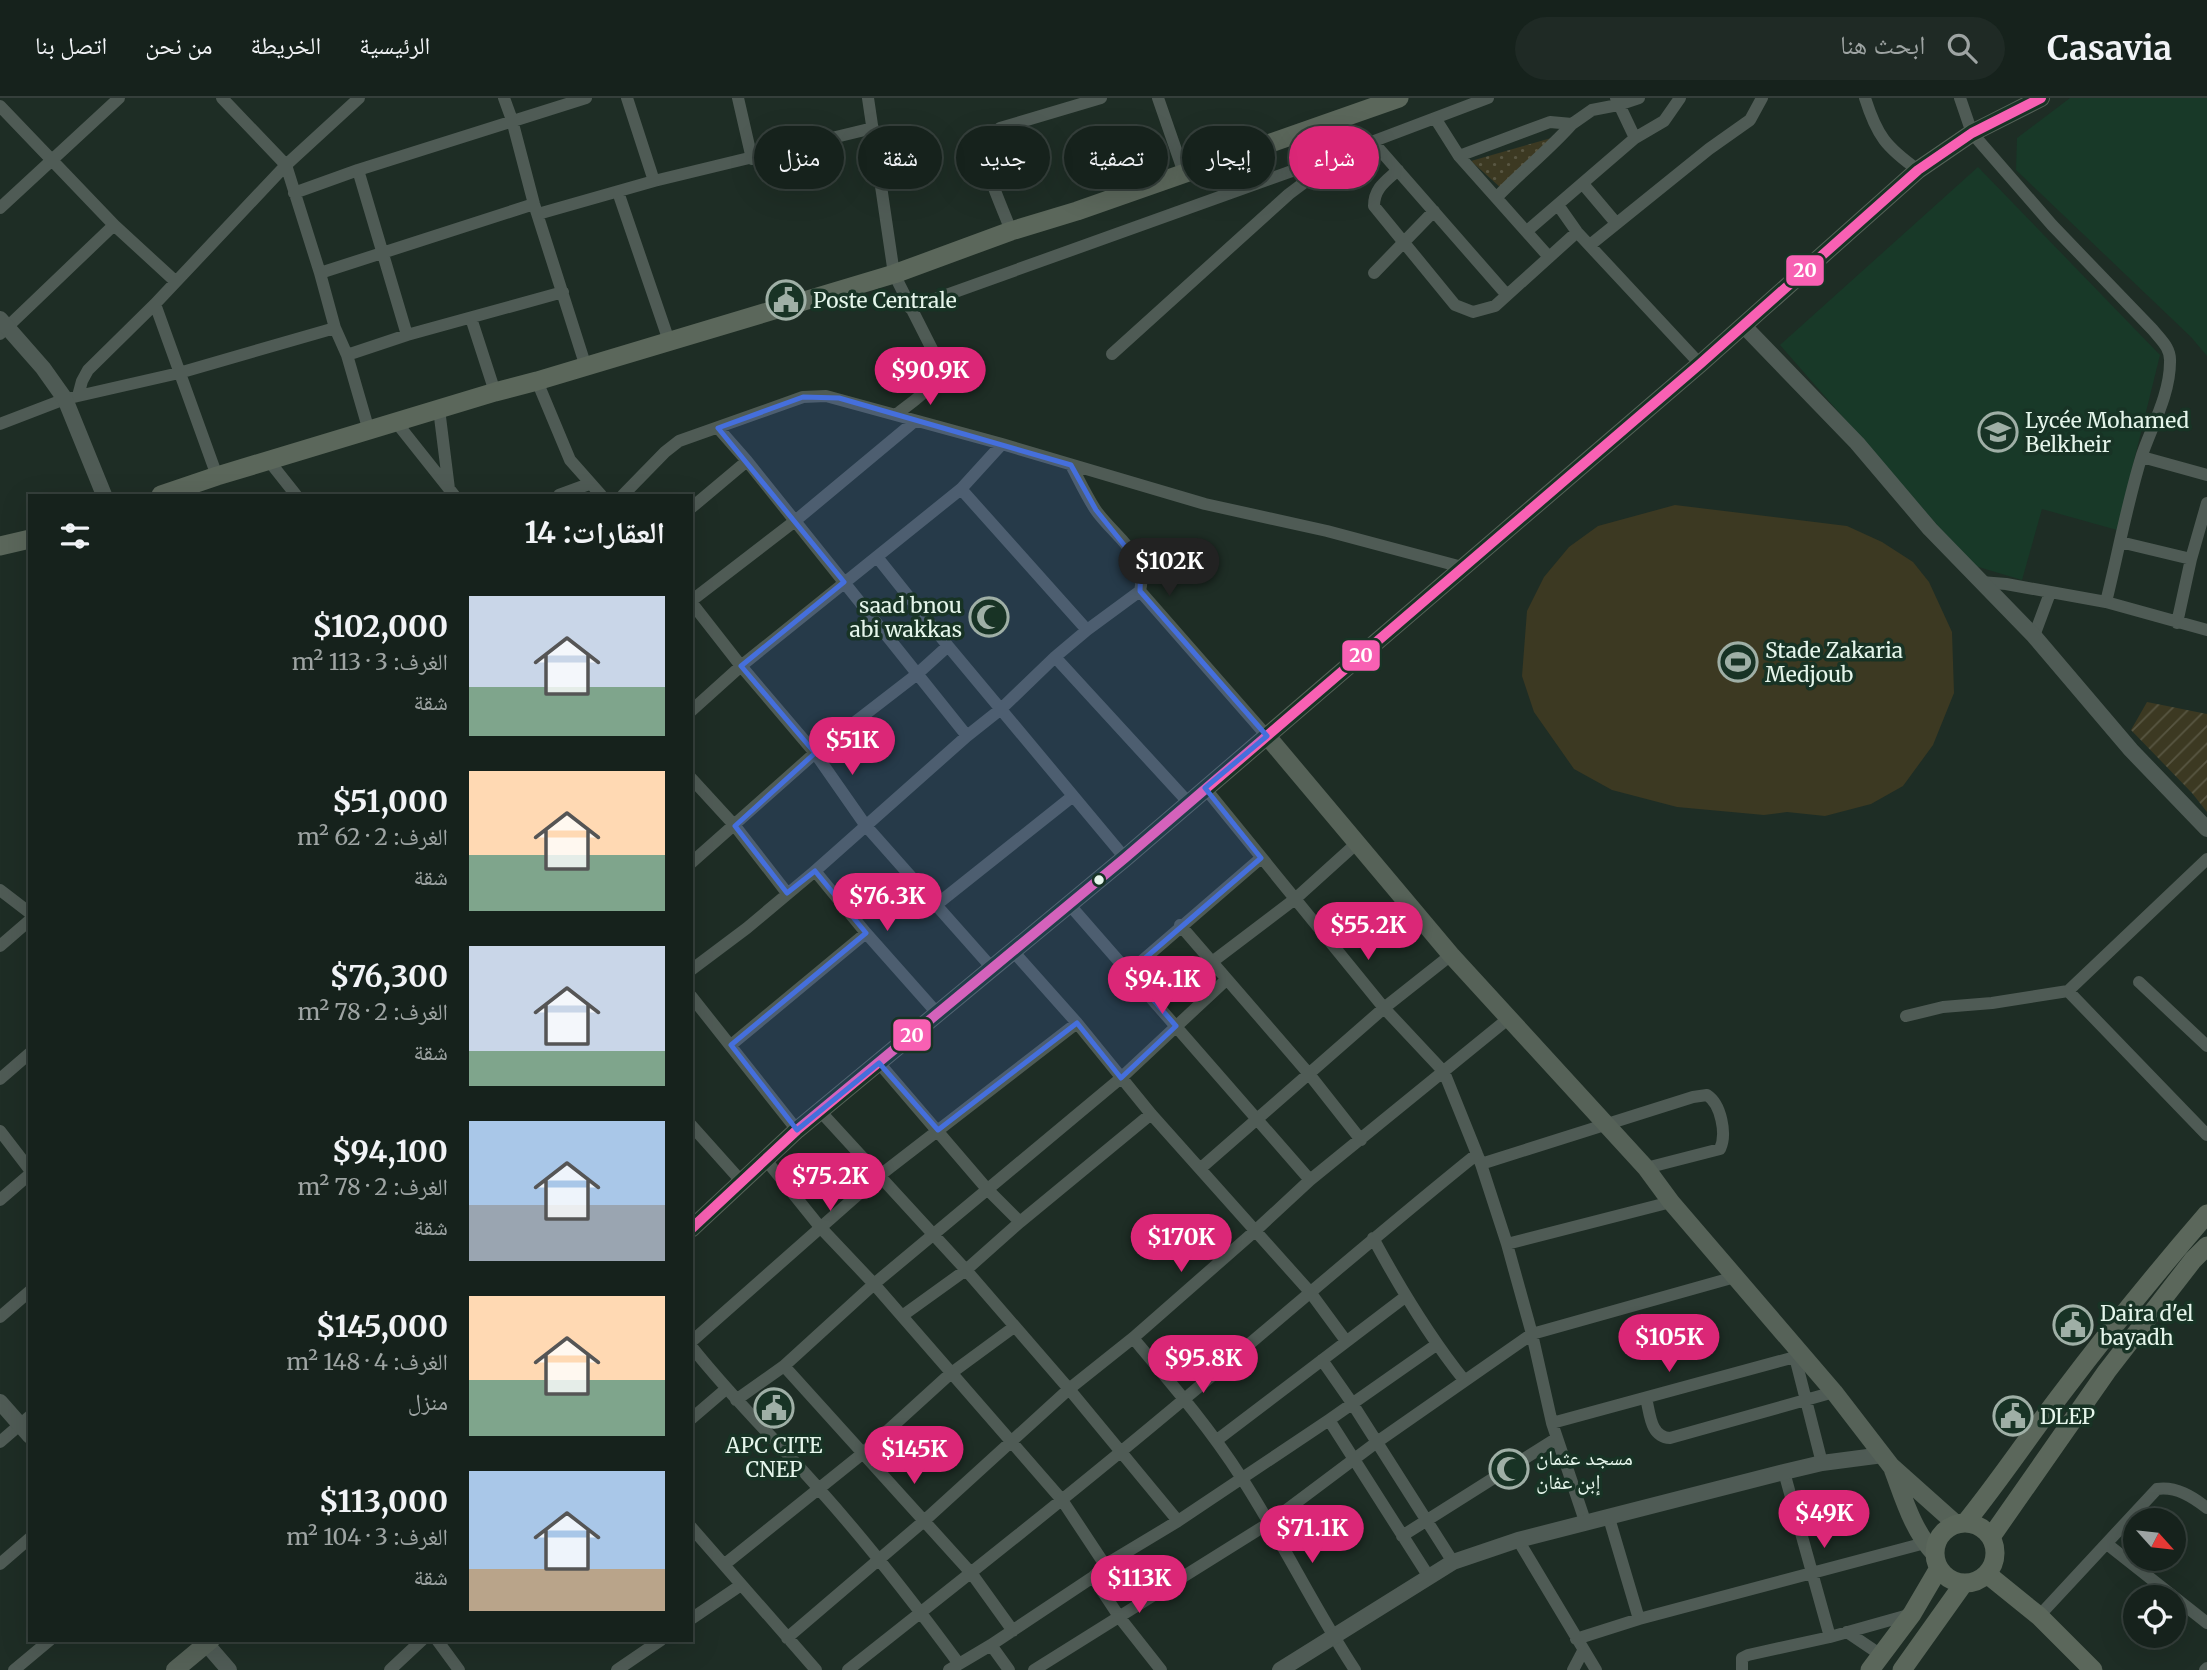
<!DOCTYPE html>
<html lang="ar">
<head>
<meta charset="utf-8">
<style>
	body { margin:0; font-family:Merriweather,"Noto Naskh Arabic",serif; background:#1f2a25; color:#f1f3f6; direction:rtl; height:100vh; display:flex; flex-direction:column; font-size:26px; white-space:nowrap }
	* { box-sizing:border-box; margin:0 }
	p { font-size:23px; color:#9ea4a3 }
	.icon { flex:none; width:38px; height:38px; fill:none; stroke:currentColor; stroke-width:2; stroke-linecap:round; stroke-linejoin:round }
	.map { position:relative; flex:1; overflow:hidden; direction:ltr }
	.sheet { position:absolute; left:28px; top:396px; width:665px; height:1148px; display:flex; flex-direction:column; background:#16221c; border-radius:0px; box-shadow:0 7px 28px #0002,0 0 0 2px #353f3b; direction:rtl }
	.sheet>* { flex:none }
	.banner { position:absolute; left:714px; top:28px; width:665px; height:63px; direction:rtl; display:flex; gap:14px }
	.needle { width:46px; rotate:117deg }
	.fabs { position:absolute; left:2123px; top:1410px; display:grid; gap:14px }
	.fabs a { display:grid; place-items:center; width:63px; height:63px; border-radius:50%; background:#16221c; box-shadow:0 7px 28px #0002,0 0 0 2px #353f3b; font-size:35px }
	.price { position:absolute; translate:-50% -60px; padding:0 16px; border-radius:24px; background:#db2777; color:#fff; font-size:23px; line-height:46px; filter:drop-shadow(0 2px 4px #0008) }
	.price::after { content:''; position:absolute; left:50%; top:42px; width:21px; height:16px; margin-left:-10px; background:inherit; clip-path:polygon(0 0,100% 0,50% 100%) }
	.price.current { background:#222; color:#fff }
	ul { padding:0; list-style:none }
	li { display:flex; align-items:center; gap:21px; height:175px; padding:0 28px }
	li span { display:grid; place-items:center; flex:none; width:196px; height:140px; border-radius:0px; color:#555 }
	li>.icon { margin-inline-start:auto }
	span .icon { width:84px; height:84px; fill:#fffc; stroke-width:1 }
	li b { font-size:30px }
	h2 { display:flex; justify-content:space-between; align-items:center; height:84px; padding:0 28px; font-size:30px }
	.tag { padding:0 24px; border-radius:32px; background:#16221c; box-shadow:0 7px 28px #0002,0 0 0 2px #353f3b; font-size:24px; line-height:63px }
	.tag.current { background:#db2777; color:#fff }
	header { display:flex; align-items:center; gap:42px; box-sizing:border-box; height:98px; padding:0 35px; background:#16221c; border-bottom:2px solid #353f3b }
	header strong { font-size:33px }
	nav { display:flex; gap:38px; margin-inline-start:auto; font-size:24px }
	.search { width:490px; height:63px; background:#1f2a25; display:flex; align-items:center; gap:18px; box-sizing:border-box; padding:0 24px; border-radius:38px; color:#9ea4a3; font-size:26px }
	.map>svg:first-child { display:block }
	.built { fill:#183928 }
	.grass { fill:url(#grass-dots) }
	.garden { fill:url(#garden-furrows) }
	.pitch { fill:#3c3922 }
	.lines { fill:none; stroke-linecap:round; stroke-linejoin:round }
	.minor { stroke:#4f5b55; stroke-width:12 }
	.tertiary { stroke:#4f5b55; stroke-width:16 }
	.secondary { stroke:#566258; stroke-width:18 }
	.primary { stroke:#5b675b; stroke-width:19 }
	.bus-1-casing { stroke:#183325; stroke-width:16 }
	.bus-1 { stroke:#f860b3; stroke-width:10 }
	.marked { fill:#456fdc; fill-opacity:0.2; stroke:#456fdc; stroke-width:5; stroke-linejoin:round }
	.bus-dot { fill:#e5f5eb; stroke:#183325; stroke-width:2.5 }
	.labels { text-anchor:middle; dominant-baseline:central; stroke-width:7; stroke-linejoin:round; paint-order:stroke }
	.poi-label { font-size:21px; fill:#e5f5eb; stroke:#183325; text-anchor:start }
	.line-badge { stroke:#183325; stroke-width:2.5 }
	.badge-label { font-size:19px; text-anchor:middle; font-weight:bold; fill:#fff }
</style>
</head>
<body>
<header>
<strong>Casavia</strong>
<div class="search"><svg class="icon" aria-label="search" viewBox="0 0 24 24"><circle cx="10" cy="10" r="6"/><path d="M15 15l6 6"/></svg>ابحث هنا</div>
<nav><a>الرئيسية</a><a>الخريطة</a><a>من نحن</a><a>اتصل بنا</a></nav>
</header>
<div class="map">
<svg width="2207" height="1572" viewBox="0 0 2207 1572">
	<defs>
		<pattern id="grass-dots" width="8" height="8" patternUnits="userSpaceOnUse" patternTransform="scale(1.75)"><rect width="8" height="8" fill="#3c3922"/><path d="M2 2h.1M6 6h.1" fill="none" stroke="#585642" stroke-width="1.8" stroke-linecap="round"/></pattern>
		<pattern id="garden-furrows" width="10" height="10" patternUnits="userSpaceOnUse" patternTransform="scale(1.75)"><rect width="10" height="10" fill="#3c3922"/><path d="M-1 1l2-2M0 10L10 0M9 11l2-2" fill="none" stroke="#585642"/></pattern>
	</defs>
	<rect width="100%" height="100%" fill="#1e2d25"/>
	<path class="built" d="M2070 0H2207V258L2191 239 2016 72 2017 40Z
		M1978 69 2160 257 2117 432 2042 411 2022 482 1972 467 1780 247Z"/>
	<path class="grass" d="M1555 39 1501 90 1471 63Z"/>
	<path class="garden" d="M2147 604 2207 616V714L2192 695 2131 632Z"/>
	<path class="pitch" d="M1675 407 1847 428 1882 444 1913 464 1929 484 1952 534 1954 595 1933 647 1903 688 1871 706 1825 718 1787 714 1764 717 1677 709 1612 692 1574 671 1534 614 1522 578 1527 513 1544 479 1569 449 1598 428Z"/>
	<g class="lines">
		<path class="minor" d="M222 0 286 67 320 175 335 230 347 257 369 333
			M504 0 512 22 534 106 586 269
			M627 0 654 83
			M738 0 752 61
			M868 0 894 176 938 263C939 289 914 302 897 316
			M1158 0 1184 75
			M1616 0 1635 40
			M1865 0C1877 38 1886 49 1918 72
			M1960 0 1972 35 2052 127 2153 232C2161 242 2171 250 2170 264 2170 296 2152 328 2142 357 2127 405 2118 456 2106 504
			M0 8 114 127 175 183
			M1435 20 1459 58 1549 159
			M1373 44 1506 196
			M1459 58 1550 24 1572 26 1592 12 1618 7 1639 0
			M358 72 407 237
			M1398 72C1386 83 1374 90 1374 108L1455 207 1473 214 1495 208 1577 134
			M1583 86 1616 125
			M618 94 669 243
			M294 95 358 72 586 0
			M1497 99C1521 74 1549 52 1572 26
			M1558 107 1577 134 1700 266
			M0 110 119 0
			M538 116 654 83 873 30
			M1011 133C1004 113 984 72 985 53 986 42 992 36 1000 30L1101 0
			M1527 133 1635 40 1664 23 1680 0
			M1590 147 1709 51 1750 22 1762 0
			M320 175 534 106
			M1374 175 1434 113
			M155 206 286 67 359 0
			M910 210 1345 54
			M471 220 495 294
			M0 236 114 127
			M1112 256 1289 96 1345 54 1488 0
			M347 257 407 237 563 194
			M537 283 570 362 601 397
			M78 298 82 283 88 272 155 206 217 378
			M439 311 449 391
			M396 324 454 397
			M0 326 65 301 179 275 335 230
			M718 330 747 363 967 638
			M2142 359 2207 377
			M269 363 296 397
			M1071 367C1079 382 1086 397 1095 411 1113 438 1149 456 1140 493L1267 638
			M961 391 1087 532
			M559 397 589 386
			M623 397 665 354 679 343 803 299 826 298 1002 346 1205 406 1327 433 1462 469
			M691 410 747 363
			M2120 444 2191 461
			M877 459 948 548 1125 760
			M1981 484 2006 486 2106 504 2207 532
			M691 503 795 423 915 323
			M691 504 741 568 815 655 866 728 992 870
			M2177 525 2191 461 2207 405
			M2034 538 2050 495
			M1055 559 1188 704
			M691 613 741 568 961 391 1002 346
			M691 680 735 728 787 795
			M1205 690 1384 910 1444 974 1481 1066 1507 1146 1532 1236 1552 1325 1586 1426
			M691 765 815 655 916 577 948 548
			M815 773 866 835 937 915
			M0 792 30 815
			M1068 805 1310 1082
			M936 807 1073 698
			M1180 827 1309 976 1361 1042
			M0 848 30 822
			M1012 852 1077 925 1151 1016 1310 1194 1346 1243
			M1212 864 1295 801 1357 745
			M691 872 747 830 815 773 967 638 1001 611 1055 559 1087 532 1140 493
			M1129 874 1261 760
			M2139 884 2207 948
			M2068 893 2207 1037
			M691 898 797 1032
			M1906 918 1943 909 1992 905 2068 893 2207 761
			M731 947 866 835
			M879 965 987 1091 1020 1124
			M0 981 30 955
			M820 1013 966 1172 1069 1291 1178 1423
			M691 1027 742 1084
			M0 1033 30 1072
			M766 1062 820 1129 874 1186 1062 1402 1105 1467
			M1481 1066 1693 999 1707 997C1721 1006 1727 1036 1720 1051L1646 1070
			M1201 1070 1384 910 1451 857
			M0 1102 30 1076
			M1373 1140C1400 1190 1428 1237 1464 1282
			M1507 1146 1671 1104
			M902 1218 966 1172 1020 1124 1151 1016
			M0 1219 30 1193
			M1133 1240C1171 1285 1209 1329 1241 1379 1282 1442 1314 1510 1355 1572
			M691 1244 879 1078 1077 925
			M691 1248C731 1299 777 1343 819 1391 869 1447 915 1506 959 1566
			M1801 1255 1795 1259 1822 1365
			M1322 1262 1352 1305 1453 1464
			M784 1268 972 1476 1013 1533
			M1646 1300C1650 1315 1650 1339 1670 1340L1834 1294
			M736 1302 784 1268 874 1186 1121 980 1227 881
			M691 1321 726 1291
			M1329 1322 1429 1479
			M1552 1325 1795 1259
			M1217 1342 1405 1199
			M0 1344 30 1318
			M1784 1374 1830 1539
			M1609 1420 1639 1521
			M691 1429 816 1572
			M1402 1438 1557 1340
			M1518 1442 1596 1572
			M2107 1446 2207 1525
			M0 1466 30 1440
			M725 1466 862 1356 950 1276 1014 1229
			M1093 1479 1120 1520 1161 1572
			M2039 1518 2157 1391C2176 1388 2193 1399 2207 1410
			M691 1521 741 1487
			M1847 1534 1881 1557
			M787 1540 924 1423 1069 1291 1133 1240 1255 1133 1310 1082 1509 920
			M1576 1541 1639 1521 1925 1445
			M437 1542 459 1572
			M991 1547 1009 1572
			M14 1572 50 1542
			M390 1572 422 1542
			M617 1572 661 1542
			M848 1572C962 1482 1076 1392 1188 1298 1284 1217 1379 1135 1477 1056
			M949 1572 991 1547 1093 1479 1105 1467 1178 1423 1329 1322 1436 1247
			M1034 1572 1269 1425 1377 1344 1532 1236 1735 1179
			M1573 1572 1583 1553
			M1742 1572V1560L1748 1557 1830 1539 1912 1516
			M2205 1572 2207 1570"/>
		<path class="tertiary" d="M0 221 43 270 65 301 104 397
			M1743 227 1857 345 1930 431 2034 538 2131 652 2207 731
			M0 1304 30 1338
			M203 1542 229 1572
			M1280 1572 1453 1464 1518 1442 1784 1374 1822 1365 1883 1357"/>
		<path class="secondary" d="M1267 638 1451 857 1646 1070 1671 1104 1834 1294 1891 1368 1956 1426
			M691 1131 797 1032 1125 760 1700 266 1918 72 1972 35 2041 0
			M1893 1372C1904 1401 1913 1433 1935 1456
			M175 1572 211 1542"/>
		<path class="primary" d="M161 397 217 378 495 294 537 283 894 176 1011 133 1077 113 1399 0
			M0 448 30 441
			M1966 1424C2000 1382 2029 1338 2062 1295 2108 1234 2157 1174 2207 1116
			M1935 1455a30 30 0 1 1 60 0a30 30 0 1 1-60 0Z
			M1991 1439 2107 1273 2193 1162 2207 1148
			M1987 1476 2039 1518 2093 1572
			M1870 1572 1912 1516 1939 1470
			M1902 1572 1964 1485"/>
		<g class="bus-1-casing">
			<path id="bus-1" d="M691 1131 797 1032 1125 760 1700 266 1918 72 1972 35 2041 0"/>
		</g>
		<use href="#bus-1" class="bus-1"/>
	</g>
	<path class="marked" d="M803 299 839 300 1071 367 1096 412 1141 468 1140 493 1267 638 1205 690 1261 760 1129 874 1176 928 1121 980 1077 925 938 1032 879 965 797 1032 731 947 866 835 815 773 787 795 735 728 815 655 741 568 844 484 718 330Z"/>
	<defs>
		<g id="civic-ring" transform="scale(2.0125)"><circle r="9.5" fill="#183325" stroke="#9fafa6" stroke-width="1.5"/><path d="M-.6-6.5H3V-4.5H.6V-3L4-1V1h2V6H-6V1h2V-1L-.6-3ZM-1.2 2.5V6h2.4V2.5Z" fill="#9fafa6"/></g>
		<g id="school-ring" transform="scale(2.0125)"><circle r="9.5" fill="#183325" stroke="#9fafa6" stroke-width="1.5"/><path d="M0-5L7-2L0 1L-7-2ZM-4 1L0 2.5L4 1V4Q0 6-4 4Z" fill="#9fafa6"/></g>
		<g id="mosque-ring" transform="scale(2.0125)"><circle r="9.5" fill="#183325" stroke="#9fafa6" stroke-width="1.5"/><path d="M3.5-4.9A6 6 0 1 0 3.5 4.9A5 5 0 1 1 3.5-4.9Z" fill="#9fafa6"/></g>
		<g id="stadium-ring" transform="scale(2.0125)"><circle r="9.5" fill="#183325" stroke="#9fafa6" stroke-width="1.5"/><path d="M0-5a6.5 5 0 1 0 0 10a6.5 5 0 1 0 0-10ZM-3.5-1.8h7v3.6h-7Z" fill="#9fafa6"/></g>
	</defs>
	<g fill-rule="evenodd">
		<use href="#civic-ring" x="786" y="202"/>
		<use href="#school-ring" x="1998" y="334"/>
		<use href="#mosque-ring" x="989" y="519"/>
		<use href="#stadium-ring" x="1738" y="564"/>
		<use href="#civic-ring" x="2073" y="1227"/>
		<use href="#civic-ring" x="774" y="1310"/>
		<use href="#civic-ring" x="2013" y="1318"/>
		<use href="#mosque-ring" x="1509" y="1371"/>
	</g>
	<circle class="bus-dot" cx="1099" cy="782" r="6"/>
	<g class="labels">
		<g class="poi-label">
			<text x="813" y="202">Poste Centrale</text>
			<text x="2025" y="322">Lycée Mohamed<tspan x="2025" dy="24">Belkheir</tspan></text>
			<text x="962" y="507" text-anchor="end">saad bnou<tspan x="962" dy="24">abi wakkas</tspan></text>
			<text x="1765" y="552">Stade Zakaria<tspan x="1765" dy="24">Medjoub</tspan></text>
			<text x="2100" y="1215">Daira d'el<tspan x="2100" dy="24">bayadh</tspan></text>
			<text x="2040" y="1318">DLEP</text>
			<text x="774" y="1347" text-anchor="middle">APC CITE<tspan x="774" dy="24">CNEP</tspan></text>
			<text x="1536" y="1359">مسجد عثمان<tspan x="1536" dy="24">إبن عفان</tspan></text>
		</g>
	</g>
	<g class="line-badge">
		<rect x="1785" y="156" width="40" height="33" rx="7" fill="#f860b3"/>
		<rect x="1341" y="541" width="40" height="33" rx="7" fill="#f860b3"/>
		<rect x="892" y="920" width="40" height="34" rx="7" fill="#f860b3"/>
	</g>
	<g class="badge-label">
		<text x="1805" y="179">20</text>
		<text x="1361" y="564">20</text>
		<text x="912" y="944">20</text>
	</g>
</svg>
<div class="fabs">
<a><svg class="needle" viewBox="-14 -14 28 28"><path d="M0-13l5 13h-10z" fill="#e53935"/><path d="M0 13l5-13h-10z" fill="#9ea4a3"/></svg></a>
<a><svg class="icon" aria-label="locate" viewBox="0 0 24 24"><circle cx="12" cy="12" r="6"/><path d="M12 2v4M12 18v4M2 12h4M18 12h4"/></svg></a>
</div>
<b class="price" style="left:930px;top:309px">$90.9K</b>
<b class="price current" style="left:1169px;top:500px">$102K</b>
<b class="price" style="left:852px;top:679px">$51K</b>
<b class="price" style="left:887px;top:835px">$76.3K</b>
<b class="price" style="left:1368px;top:864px">$55.2K</b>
<b class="price" style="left:1162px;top:918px">$94.1K</b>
<b class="price" style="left:830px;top:1115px">$75.2K</b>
<b class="price" style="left:1181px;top:1176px">$170K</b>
<b class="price" style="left:1669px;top:1276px">$105K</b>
<b class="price" style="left:1203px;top:1297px">$95.8K</b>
<b class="price" style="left:914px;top:1388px">$145K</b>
<b class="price" style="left:1824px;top:1452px">$49K</b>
<b class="price" style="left:1312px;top:1467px">$71.1K</b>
<b class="price" style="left:1139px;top:1517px">$113K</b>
<div class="banner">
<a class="tag current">شراء</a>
<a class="tag">إيجار</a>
<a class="tag">تصفية</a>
<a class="tag">جديد</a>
<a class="tag">شقة</a>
<a class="tag">منزل</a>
</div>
<section class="sheet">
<h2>العقارات: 14<svg class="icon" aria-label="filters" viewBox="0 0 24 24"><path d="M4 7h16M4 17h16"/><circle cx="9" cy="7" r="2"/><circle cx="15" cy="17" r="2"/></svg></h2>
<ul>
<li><span style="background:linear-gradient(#c9d6e8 65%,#7fa58c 0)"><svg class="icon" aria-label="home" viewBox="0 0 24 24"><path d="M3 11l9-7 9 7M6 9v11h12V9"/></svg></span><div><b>$102,000</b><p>الغرف: 3 · 113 m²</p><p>شقة</p></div></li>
<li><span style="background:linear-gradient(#ffd9b3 60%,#7fa58c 0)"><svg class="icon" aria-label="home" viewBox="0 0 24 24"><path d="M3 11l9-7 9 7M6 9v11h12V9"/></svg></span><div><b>$51,000</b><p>الغرف: 2 · 62 m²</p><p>شقة</p></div></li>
<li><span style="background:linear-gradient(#c9d6e8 75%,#7fa58c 0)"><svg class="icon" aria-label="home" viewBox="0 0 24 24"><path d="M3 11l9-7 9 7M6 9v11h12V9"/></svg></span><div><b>$76,300</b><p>الغرف: 2 · 78 m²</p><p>شقة</p></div></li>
<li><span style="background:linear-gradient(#a9c7e8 60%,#9aa5b1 0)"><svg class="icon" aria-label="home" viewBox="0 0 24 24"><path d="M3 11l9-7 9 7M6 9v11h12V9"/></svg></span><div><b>$94,100</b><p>الغرف: 2 · 78 m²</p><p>شقة</p></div></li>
<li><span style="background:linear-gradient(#ffd9b3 60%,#7fa58c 0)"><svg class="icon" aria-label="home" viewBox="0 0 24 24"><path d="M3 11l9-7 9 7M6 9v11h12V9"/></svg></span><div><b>$145,000</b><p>الغرف: 4 · 148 m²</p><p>منزل</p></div></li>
<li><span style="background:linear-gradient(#a9c7e8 70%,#b9a48a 0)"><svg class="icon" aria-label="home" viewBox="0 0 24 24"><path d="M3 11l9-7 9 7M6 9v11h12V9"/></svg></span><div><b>$113,000</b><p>الغرف: 3 · 104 m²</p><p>شقة</p></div></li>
</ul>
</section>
</div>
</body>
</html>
